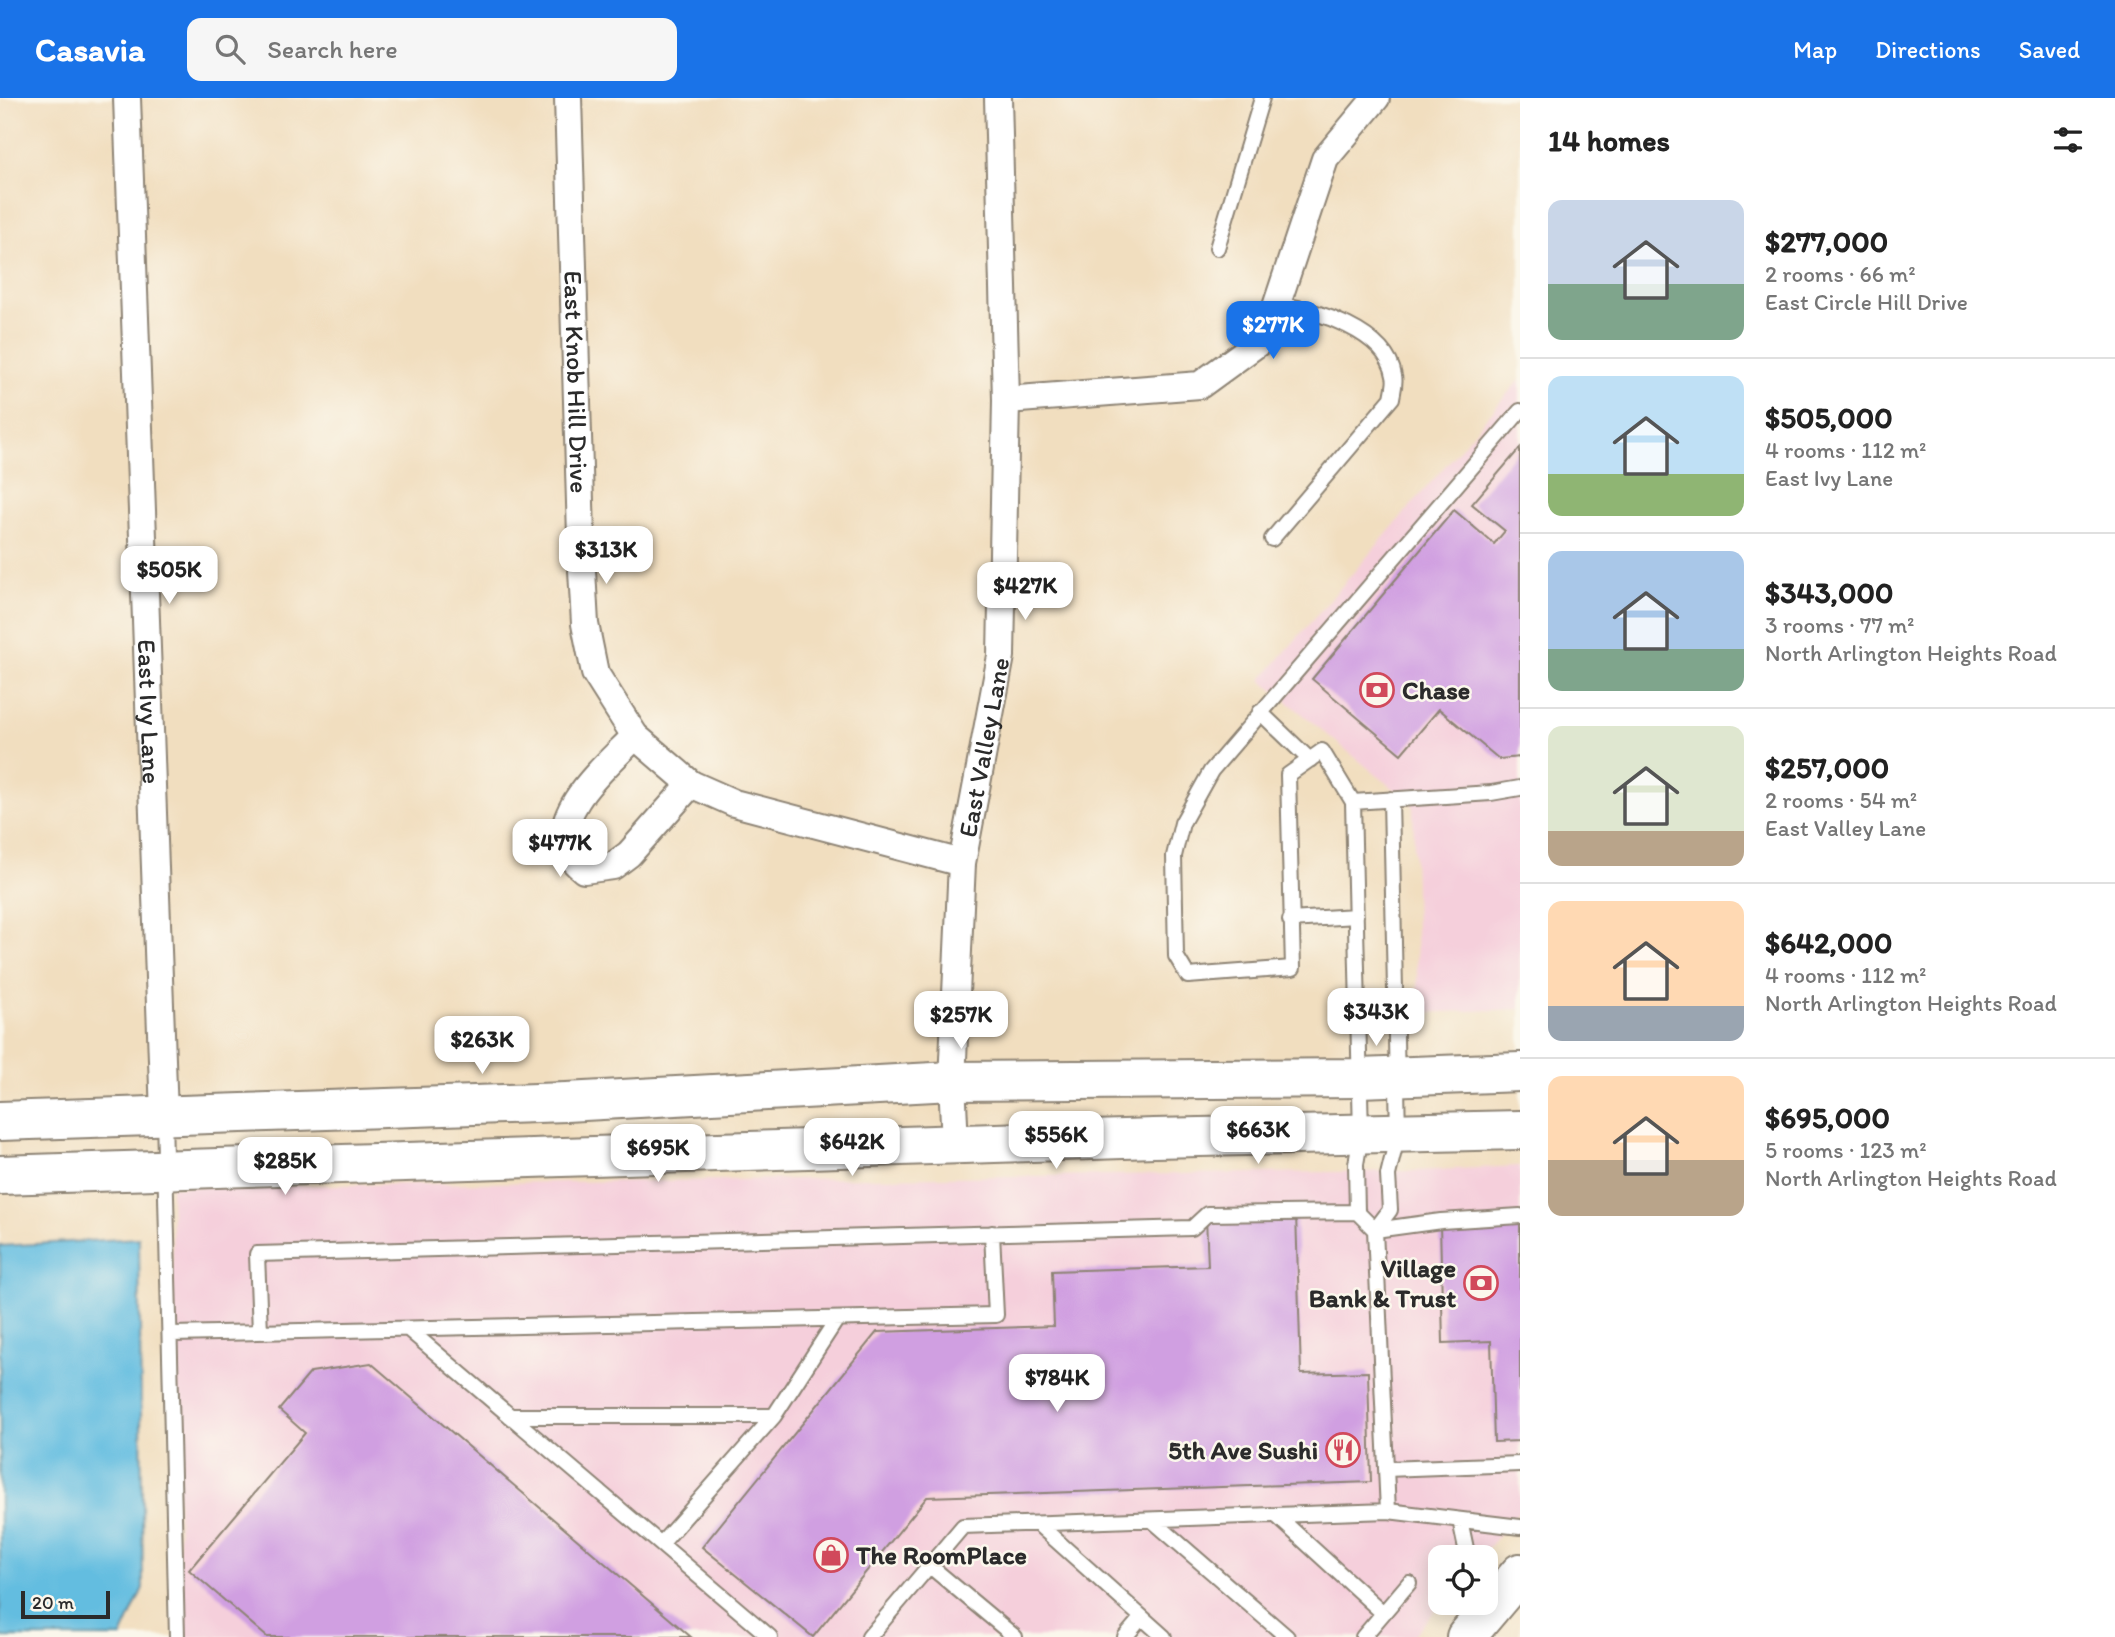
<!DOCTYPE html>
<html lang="en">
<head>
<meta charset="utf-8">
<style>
	body { margin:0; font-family:Itim,sans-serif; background:#f6f6f6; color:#222; height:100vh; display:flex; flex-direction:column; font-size:26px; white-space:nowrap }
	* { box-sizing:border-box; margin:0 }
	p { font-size:23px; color:#767676 }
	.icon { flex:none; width:38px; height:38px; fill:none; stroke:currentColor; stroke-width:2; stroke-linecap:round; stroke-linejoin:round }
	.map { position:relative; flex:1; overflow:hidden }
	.panel { display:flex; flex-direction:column; background:#fff; width:595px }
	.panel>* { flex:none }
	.fabs { position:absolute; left:1428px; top:1447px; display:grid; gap:14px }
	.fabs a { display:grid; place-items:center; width:70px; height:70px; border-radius:14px; background:#fff; box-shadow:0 4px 18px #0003; font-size:35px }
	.scale { position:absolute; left:21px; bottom:18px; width:89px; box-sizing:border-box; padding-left:7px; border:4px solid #2b2b2b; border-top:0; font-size:19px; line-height:24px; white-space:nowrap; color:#2b2b2b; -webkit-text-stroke:5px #fbf7ec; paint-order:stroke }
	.price { position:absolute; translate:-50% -60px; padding:0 16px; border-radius:14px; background:#fff; color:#222; font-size:23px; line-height:46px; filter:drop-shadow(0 2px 4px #0008) }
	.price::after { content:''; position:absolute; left:50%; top:42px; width:21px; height:16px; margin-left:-10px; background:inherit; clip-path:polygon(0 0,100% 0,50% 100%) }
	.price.on { background:#1a73e8; color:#fff }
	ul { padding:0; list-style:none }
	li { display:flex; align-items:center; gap:21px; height:175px; padding:0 28px }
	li+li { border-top:2px solid #e0e0e0 }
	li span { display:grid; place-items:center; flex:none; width:196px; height:140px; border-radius:14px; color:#555 }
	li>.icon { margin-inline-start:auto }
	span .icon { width:84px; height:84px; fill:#fffc; stroke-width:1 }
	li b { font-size:30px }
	h2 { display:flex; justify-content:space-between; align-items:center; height:84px; padding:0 28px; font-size:30px }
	header { display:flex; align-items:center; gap:42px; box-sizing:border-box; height:98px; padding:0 35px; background:#1a73e8; color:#fff }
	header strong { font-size:33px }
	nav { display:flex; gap:38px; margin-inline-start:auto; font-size:24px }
	.search { width:490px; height:63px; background:#f6f6f6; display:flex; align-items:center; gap:18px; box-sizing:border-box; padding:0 24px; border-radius:14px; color:#767676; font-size:26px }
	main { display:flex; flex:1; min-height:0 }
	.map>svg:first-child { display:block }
	.built { fill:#f5cfdb }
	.water { fill:#63bde0; stroke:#477486; stroke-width:2 }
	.building { fill:#d09fe1 }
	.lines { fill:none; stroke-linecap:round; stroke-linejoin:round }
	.service-casing { stroke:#8e8475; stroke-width:18 }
	.minor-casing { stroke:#8e8475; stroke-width:30 }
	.secondary-casing { stroke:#8e8475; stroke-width:42 }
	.primary-casing { stroke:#8e8475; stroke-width:42 }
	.service { stroke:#fff; stroke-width:14 }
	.minor { stroke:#fff; stroke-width:26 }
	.secondary { stroke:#fff; stroke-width:38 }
	.primary { stroke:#fff; stroke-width:38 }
	.labels { text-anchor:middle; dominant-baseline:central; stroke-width:5; stroke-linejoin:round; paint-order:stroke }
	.street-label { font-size:26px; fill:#2b2b2b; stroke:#fbf7ec }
	.poi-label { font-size:26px; font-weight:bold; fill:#2b2b2b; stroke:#fbf7ec; text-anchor:start }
</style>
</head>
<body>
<header>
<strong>Casavia</strong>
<div class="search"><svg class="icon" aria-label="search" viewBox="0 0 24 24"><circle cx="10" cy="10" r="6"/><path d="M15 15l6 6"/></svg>Search here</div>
<nav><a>Map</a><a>Directions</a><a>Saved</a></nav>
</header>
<main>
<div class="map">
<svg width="1520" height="1539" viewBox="0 0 1520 1539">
	<rect width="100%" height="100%" fill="#fbf7ec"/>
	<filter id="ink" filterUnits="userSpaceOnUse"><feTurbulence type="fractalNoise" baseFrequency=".0143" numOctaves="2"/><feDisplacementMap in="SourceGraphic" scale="14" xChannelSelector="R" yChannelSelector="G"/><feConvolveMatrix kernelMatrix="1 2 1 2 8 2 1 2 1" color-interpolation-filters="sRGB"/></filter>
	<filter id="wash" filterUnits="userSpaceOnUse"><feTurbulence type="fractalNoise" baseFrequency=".00686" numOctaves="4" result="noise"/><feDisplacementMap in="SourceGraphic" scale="28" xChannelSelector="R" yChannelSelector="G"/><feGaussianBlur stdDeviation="1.57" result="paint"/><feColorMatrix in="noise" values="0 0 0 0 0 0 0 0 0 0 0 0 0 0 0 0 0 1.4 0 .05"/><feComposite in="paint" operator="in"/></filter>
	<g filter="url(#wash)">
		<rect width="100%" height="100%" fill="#f1debf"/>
		<path class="built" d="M1520 281V911L1418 915 1413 707 1261 582Z
			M1520 1068V1412L1480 1459 1440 1460 1442 1505 1412 1539H181L171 1089 1415 1073Z"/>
		<path class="water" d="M139 1140 143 1490 121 1539H0V1148Z"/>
		<g id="blocks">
			<path class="building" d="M1520 350V659L1499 661 1439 611 1401 656 1312 581 1454 412 1494 446 1505 433 1472 406Z
				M1296 1115 1301 1276 1368 1274 1371 1384 927 1399 813 1539 702 1449 877 1234 1054 1228 1052 1173 1208 1168 1206 1119Z
				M1520 1124V1343L1494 1344 1491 1243 1443 1245 1440 1126Z
				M371 1265 691 1539H267L189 1472 305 1335 279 1312 311 1274Z"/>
		</g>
	</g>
	<g filter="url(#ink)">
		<use href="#blocks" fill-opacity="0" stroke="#8e8475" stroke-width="2"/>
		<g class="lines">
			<g class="service-casing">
				<path id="service" d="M1217 150 1262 0
					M1272 441 1392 300C1393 293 1396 284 1394 278 1387 233 1315 212 1277 206
					M1260 614 1310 662
					M1353 704 1491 695 1520 690
					M1290 822 1356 818
					M164 1019 177 1539
					M1375 1132 1357 1114 1356 1066 1361 1037 1353 704 1322 653 1288 677 1293 870 1188 878 1176 858 1174 758 1182 725 1211 673 1520 313
					M1375 1132 1441 1123 1520 1118
					M408 1231 770 1539
					M260 1234 257 1156 1192 1130 1207 1116 1357 1114
					M172 1236 996 1217 992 1135
					M510 1318H774L837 1221
					M1386 1371 1520 1366
					M1388 1413 1375 1132 1390 1112 1388 1077 1398 1036 1391 701
					M1276 1417 1383 1515
					M1152 1422 1287 1539
					M1460 1422 1468 1460
					M1038 1426 1164 1539
					M661 1446 774 1318
					M930 1468 1015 1539
					M869 1539 963 1428 1388 1413 1520 1429
					M1125 1539 1142 1519
					M1363 1539 1409 1485"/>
			</g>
			<g class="minor-casing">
				<g id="minor">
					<path id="s1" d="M127 0 164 1017"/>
					<path id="s2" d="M568 0 582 472 585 526 595 575 635 638 691 686 734 705 962 765"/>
					<path d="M1006 302 1200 287 1266 239 1325 61 1376 0"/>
					<path d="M635 638C609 666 548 714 569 756 572 762 579 768 584 772L613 768 629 756 691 686"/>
					<path id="s3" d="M955 1046 952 983 962 765 1001 558 1006 302 998 0"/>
				</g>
			</g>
			<g class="secondary-casing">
				<path id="secondary" d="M0 1023 566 1004 952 983 1359 980 1520 974
					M0 1077 1154 1040 1520 1032"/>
			</g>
			<g class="primary-casing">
				<path id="primary" d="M1466 1539 1520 1475"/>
			</g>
			<use href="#service" class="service"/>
			<use href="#minor" class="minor"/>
			<use href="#secondary" class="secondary"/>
			<use href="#primary" class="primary"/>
		</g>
	</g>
	<defs>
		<g id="bank-ring" transform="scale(1.75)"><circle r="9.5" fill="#fbf7ec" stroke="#d1495b" stroke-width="1.5"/><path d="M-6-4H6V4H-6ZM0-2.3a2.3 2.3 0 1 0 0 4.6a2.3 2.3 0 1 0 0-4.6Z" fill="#d1495b"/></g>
		<g id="restaurant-ring" transform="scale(1.75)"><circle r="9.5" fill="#fbf7ec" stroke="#d1495b" stroke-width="1.5"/><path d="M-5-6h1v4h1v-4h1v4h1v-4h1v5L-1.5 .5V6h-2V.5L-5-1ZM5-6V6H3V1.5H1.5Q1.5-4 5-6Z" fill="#d1495b"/></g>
		<g id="shop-ring" transform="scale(1.75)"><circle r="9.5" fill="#fbf7ec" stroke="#d1495b" stroke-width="1.5"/><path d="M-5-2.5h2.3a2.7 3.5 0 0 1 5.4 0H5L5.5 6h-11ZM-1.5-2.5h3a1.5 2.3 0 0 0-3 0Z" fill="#d1495b"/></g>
	</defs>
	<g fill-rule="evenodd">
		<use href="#bank-ring" x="1377" y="592"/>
		<use href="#bank-ring" x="1481" y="1185"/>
		<use href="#restaurant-ring" x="1343" y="1352"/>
		<use href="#shop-ring" x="831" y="1457"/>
	</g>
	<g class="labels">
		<g class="street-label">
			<text stroke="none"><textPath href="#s2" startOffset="284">East Knob Hill Drive</textPath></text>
			<text stroke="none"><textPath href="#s1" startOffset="614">East Ivy Lane</textPath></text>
			<text stroke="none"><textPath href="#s3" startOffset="399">East Valley Lane</textPath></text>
		</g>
		<g class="poi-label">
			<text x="1402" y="592">Chase</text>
			<text x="1456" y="1170" text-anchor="end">Village<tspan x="1456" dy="30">Bank &amp; Trust</tspan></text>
			<text x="1318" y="1352" text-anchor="end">5th Ave Sushi</text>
			<text x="856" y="1457">The RoomPlace</text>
		</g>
	</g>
</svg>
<div class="fabs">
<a><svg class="icon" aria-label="locate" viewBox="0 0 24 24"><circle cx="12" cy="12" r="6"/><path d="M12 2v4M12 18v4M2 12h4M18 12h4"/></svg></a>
</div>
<div class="scale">20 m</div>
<b class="price on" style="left:1273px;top:263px">$277K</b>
<b class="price" style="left:606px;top:488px">$313K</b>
<b class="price" style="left:169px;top:508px">$505K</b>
<b class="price" style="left:1025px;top:524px">$427K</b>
<b class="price" style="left:560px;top:781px">$477K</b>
<b class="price" style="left:1376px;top:950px">$343K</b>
<b class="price" style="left:961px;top:953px">$257K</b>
<b class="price" style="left:482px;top:978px">$263K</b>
<b class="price" style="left:1258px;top:1068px">$663K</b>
<b class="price" style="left:1056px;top:1073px">$556K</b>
<b class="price" style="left:852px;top:1080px">$642K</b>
<b class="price" style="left:658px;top:1086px">$695K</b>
<b class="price" style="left:285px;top:1099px">$285K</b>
<b class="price" style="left:1057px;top:1316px">$784K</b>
</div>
<section class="panel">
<h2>14 homes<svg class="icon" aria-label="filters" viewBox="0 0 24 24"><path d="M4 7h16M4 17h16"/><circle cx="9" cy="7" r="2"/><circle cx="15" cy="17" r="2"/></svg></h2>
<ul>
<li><span style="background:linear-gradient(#c9d6e8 60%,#7fa58c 0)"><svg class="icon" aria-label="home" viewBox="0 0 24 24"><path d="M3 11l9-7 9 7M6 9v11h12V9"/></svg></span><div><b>$277,000</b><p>2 rooms · 66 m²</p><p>East Circle Hill Drive</p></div></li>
<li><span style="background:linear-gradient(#bfe0f5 70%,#8fb573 0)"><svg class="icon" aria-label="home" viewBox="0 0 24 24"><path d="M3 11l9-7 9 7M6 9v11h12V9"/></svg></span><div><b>$505,000</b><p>4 rooms · 112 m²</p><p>East Ivy Lane</p></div></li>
<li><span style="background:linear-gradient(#a9c7e8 70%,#7fa58c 0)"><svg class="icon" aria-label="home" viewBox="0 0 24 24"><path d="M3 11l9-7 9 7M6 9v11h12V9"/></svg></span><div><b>$343,000</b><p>3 rooms · 77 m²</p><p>North Arlington Heights Road</p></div></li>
<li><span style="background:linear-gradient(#dfe7d0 75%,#b9a48a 0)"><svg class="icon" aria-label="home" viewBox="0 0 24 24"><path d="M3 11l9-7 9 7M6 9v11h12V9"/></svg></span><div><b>$257,000</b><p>2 rooms · 54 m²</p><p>East Valley Lane</p></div></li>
<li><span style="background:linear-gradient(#ffd9b3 75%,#9aa5b1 0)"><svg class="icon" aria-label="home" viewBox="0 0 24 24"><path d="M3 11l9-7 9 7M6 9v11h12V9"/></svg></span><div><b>$642,000</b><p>4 rooms · 112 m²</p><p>North Arlington Heights Road</p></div></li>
<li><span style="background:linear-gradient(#ffd9b3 60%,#b9a48a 0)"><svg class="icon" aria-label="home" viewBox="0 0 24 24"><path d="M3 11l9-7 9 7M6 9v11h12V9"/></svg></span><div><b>$695,000</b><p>5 rooms · 123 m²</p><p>North Arlington Heights Road</p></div></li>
</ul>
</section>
</main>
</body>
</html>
